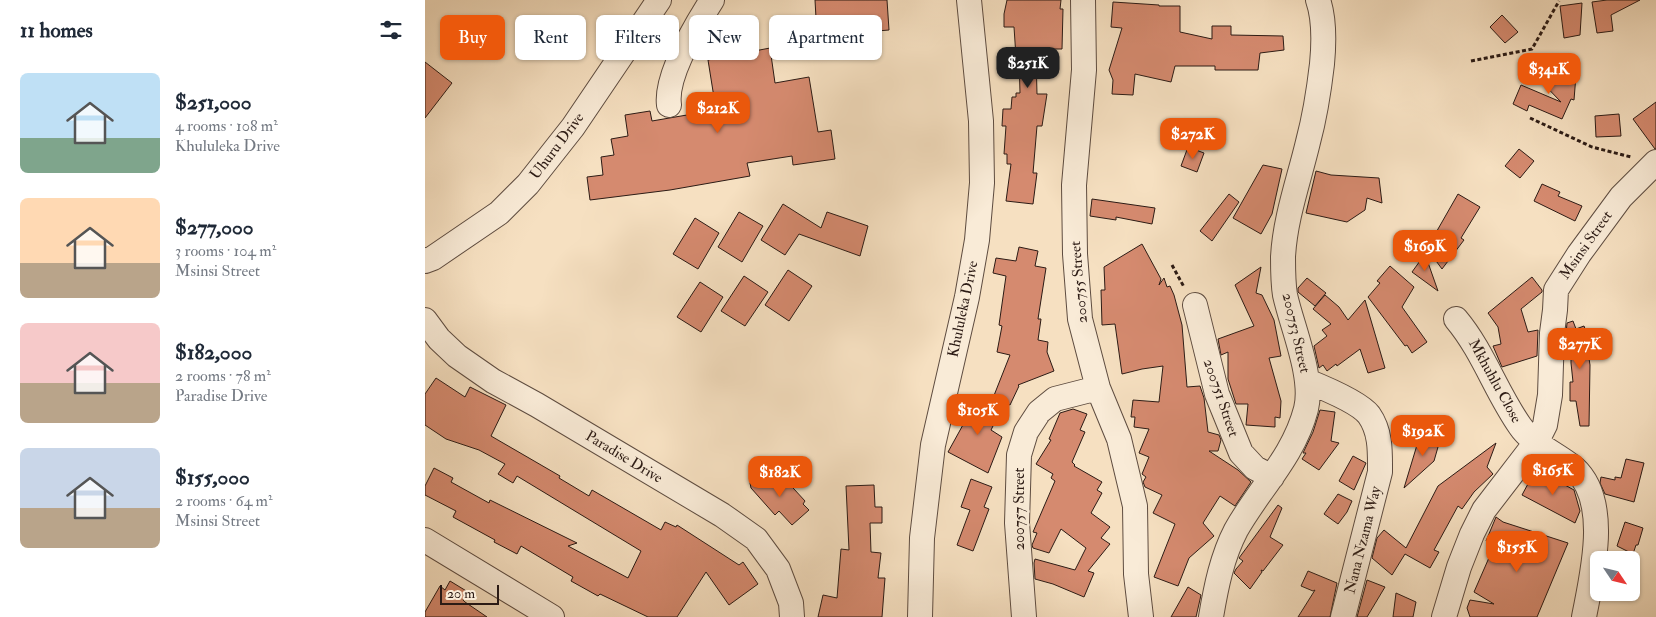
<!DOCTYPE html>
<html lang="en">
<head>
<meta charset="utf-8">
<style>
	body { margin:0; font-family:"IM FELL Double Pica",serif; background:#f6f6f7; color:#1f2937; height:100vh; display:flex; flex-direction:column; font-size:19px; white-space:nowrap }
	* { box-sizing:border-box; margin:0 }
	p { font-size:16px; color:#747a83 }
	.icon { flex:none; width:28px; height:28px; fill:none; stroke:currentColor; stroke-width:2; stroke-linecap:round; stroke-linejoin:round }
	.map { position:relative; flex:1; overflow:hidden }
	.drawer { display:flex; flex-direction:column; background:#fff; width:425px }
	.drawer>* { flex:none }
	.top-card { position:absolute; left:15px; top:15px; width:475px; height:45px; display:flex; gap:10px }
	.needle { width:32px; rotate:125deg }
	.fabs { position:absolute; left:1165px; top:551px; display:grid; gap:10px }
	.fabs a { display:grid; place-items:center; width:50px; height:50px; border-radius:8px; background:#fff; box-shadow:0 1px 4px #0004; font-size:25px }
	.scale { position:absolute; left:15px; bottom:12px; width:59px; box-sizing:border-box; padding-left:5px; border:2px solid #2c1b15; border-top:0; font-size:14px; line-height:18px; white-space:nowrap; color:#2c1b15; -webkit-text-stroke:4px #f9ebd7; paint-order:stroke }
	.price { position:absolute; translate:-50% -42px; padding:0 11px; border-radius:10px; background:#ea580c; color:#fff; font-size:16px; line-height:32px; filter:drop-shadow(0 1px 2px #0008) }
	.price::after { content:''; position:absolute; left:50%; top:30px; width:15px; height:11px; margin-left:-8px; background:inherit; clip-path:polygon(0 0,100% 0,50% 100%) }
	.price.on { background:#222; color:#fff }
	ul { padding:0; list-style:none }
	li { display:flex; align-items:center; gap:15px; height:125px; padding:0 20px }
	li span { display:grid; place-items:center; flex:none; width:140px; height:100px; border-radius:8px; color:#555 }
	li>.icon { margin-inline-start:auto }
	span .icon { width:60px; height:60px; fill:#fffc; stroke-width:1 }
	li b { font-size:21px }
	h2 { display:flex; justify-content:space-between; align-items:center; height:60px; padding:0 20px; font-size:21px }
	.pill { padding:0 18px; border-radius:8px; background:#fff; box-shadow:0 1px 4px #0004; font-size:18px; line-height:45px }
	.pill.on { background:#ea580c; color:#fff }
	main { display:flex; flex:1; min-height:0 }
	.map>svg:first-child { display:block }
	.building { fill:#d58a6f; stroke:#2c1b15 }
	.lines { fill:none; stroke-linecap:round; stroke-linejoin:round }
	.minor-casing { stroke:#5e4c40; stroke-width:26 }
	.path { stroke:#2c1b15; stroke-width:3; stroke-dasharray:4 2.5; stroke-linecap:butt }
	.minor { stroke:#f9ebd7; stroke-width:24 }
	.labels { text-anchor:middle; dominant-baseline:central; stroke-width:5; stroke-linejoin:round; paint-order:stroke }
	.street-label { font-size:15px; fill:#2c1b15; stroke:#f9ebd7 }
</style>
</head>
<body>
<main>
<section class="drawer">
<h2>11 homes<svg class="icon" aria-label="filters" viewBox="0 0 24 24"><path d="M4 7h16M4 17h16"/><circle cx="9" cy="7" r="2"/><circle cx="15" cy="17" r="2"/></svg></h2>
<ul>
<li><span style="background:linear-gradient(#bfe0f5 65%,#7fa58c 0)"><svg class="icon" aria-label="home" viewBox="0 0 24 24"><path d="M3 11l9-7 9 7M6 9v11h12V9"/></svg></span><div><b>$251,000</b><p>4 rooms · 108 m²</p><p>Khululeka Drive</p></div></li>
<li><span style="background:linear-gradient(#ffd9b3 65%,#b9a48a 0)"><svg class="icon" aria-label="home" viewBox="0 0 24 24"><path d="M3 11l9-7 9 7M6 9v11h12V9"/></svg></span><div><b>$277,000</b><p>3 rooms · 104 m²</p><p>Msinsi Street</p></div></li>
<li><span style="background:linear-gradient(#f6c9c9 60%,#b9a48a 0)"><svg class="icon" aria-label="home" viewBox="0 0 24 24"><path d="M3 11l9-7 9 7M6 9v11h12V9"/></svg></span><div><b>$182,000</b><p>2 rooms · 78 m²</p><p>Paradise Drive</p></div></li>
<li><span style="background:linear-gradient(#c9d6e8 60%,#b9a48a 0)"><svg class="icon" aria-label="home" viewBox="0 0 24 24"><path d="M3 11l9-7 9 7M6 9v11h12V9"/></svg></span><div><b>$155,000</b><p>2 rooms · 64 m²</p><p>Msinsi Street</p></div></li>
</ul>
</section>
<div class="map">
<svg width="1231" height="617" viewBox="0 0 1231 617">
	<rect width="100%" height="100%" fill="#f6e0c1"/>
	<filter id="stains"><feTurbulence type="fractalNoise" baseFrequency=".004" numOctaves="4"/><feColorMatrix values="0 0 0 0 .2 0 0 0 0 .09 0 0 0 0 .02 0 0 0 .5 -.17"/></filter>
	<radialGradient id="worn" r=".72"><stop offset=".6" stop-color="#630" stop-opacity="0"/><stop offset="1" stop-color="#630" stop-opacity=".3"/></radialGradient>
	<path class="building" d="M390 0H462L464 30 392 36Z
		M582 0H636L635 9H638L637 49H627V54L611 55 612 94H622L617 126H612L608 173H612L608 204 581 201 586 164H582V154H579L581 126H577L578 109H586L587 97H591V93H595L594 57H591L589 27H579V14Z
		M1182 0H1215L1186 15 1188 31 1172 33 1167 2Z
		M688 2 734 5V6H755V32L787 39V26H806V35L858 36 859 50 835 53 833 70H790V66H750L746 82 710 74 708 95 687 94 688 80 684 70 697 28 686 27Z
		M1157 3 1155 35 1139 38 1135 6Z
		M1077 15 1093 32 1080 43 1065 27Z
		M345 48 350 83 384 77 393 132 406 130 410 159 368 165 367 156 322 163 325 176 245 190 165 200 162 177 178 175 176 157 189 155 186 139 203 136 200 115 225 111 227 121 291 110 283 60Z
		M0 62 27 83 0 118Z
		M1109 74 1151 75 1149 100 1146 99 1137 119 1104 105 1102 111 1088 104 1096 85 1136 102Z
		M1231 102V149H1230L1208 119Z
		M1194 114 1196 136 1171 137 1170 116Z
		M763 147 779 153 772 172 756 166Z
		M1094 149 1109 161 1095 178 1080 166Z
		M838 165 857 169 847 214 836 234 808 218Z
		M891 171 906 175 954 178 957 203 942 198 940 210 922 222 881 213Z
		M1117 184 1135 192 1133 196 1157 206 1150 221 1109 201Z
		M804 194 814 202 787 241 775 231Z
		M1033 194 1055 207 1036 238 1039 240 1017 269 1003 250 1012 238 1009 236Z
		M667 199 730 208 727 224 691 217V220L665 216Z
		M358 204 396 228 402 212 443 226 435 256 374 234 360 255 336 240Z
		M314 212 338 226 317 262 293 247Z
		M270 218 294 233 273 269 248 254Z
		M717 244 736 279 734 285 739 278 742 287 745 286 749 295 757 325 762 387 775 386 779 398 783 432 794 435 796 440 793 451H784L813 470 826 482 810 506 795 496 778 523 789 536 764 558 753 586 729 577 750 524 728 513 737 495 720 487 718 482 721 477 717 474 724 457 714 453 724 429 709 427 710 417H706L708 400 734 402 738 366 717 369 697 374 690 324 677 325 676 290H680L679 267Z
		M594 247 613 251 610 266 621 268 613 319H616L613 340 623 342 622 352 629 371 593 385 594 386 585 405 568 398 585 355 572 352 577 326 574 325 581 276 568 273 571 258 591 261Z
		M1000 254 1013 291 987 272Z
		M965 266 989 287 977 307 1002 342 987 353 982 345 980 346 943 297 955 283 952 281Z
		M836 267 831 293 837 295 849 320 856 356 844 358 856 401 855 418 850 417V427L821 425 823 404H811L803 379V352L796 355 793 339 829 326 810 285Z
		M363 270 387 286 364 321 340 305Z
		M319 276 343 292 320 326 296 311Z
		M1107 277 1117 290V292L1096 309 1103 332 1113 330 1112 356 1077 367 1068 346 1076 344 1073 327 1063 313Z
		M882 278 901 293 890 306 873 292V288Z
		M275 282 298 297 276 332 252 317Z
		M900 295 914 307 923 320 940 300 960 368 943 373 935 349 912 366 911 364 902 371 898 365 894 368 889 346 902 336 897 330 906 324 888 309Z
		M1148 321 1151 329 1159 326 1165 342V352H1163L1165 365 1164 426H1155L1151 401H1145V382H1148L1146 363V347L1140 348 1141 334 1142 323Z
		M11 378 40 397 45 387 81 405 66 436 135 476 134 478 164 496 167 490 236 530 240 522 251 527 252 525 314 565 318 562 333 584 304 605 281 572 252 617H223L175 594 173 596 146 581 148 577 96 546 92 554 69 542 70 540 28 517 31 511 0 495V486L9 468 28 478 26 482 64 503 65 500 152 543 143 546 203 578 216 551 92 476 88 483 73 474 80 464 54 450 21 439 0 425V394Z
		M559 399 577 408 566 430 577 437 563 473 523 452 539 423 536 422 547 402 556 405Z
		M648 409 662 414 655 430 660 432 647 462 650 465 649 466 677 482 672 490 677 493 666 513 685 527 676 538 685 544 663 571 669 573 659 597 628 584 610 579 609 563 610 559 650 570 661 548 636 529 624 553 608 548 607 545 612 533 608 532 630 481 626 478 628 474 611 464 626 440 624 439 635 413Z
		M895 410 910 412 906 441 914 443 894 470 877 459 881 453H878L888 432Z
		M997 435 1015 440 1009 461 979 488 992 445 994 446Z
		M1071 443 1062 467 1068 474 1049 492 1037 509 1033 506 1009 550 1014 552 1005 568 980 554 967 575 947 558 952 538 959 530 981 548 1013 486Z
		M928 456 941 463 929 490 914 481Z
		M1201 459 1219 463 1209 502 1180 494 1175 483 1176 477 1190 480V477L1196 478Z
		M1111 469 1149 490 1155 511 1150 523 1097 495Z
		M334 476 350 483 358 477 380 501 378 504 384 510 367 525 354 511 350 515 326 488 325 483 327 480Z
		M546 479 567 487 559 507 564 509 548 551 532 545 545 510 536 507Z
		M449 485 450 507H457V523H445L446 552 456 553 453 578H460L457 617H393L398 595 412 598 416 549 424 550 421 486Z
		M913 494 927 501 922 512 913 524 899 514Z
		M853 505 857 508 845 537 858 545 838 571 836 570 837 572 825 589 809 573 811 569 818 561 814 558Z
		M1071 517 1078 522 1143 543 1112 617H1045L1042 608 1045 600 1069 604 1049 592 1070 544 1061 541Z
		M1200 522 1218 528 1213 545H1211L1208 554 1192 546Z
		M883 571 912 583 905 617H873L890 590 888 591 876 586Z
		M942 580 960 587 942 617H932Z
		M25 581 43 592 38 600 40 602 62 617H0V612L15 586 20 590Z
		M763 587 776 595 771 617H746Z
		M971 593 991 602 988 617H968Z"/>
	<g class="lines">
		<g class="minor-casing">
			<path id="minor" d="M658 0 659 70 649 185 650 254 655 319 673 388 694 439 710 506 711 574 716 617
				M244 105C240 76 271 25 287 0
				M0 261 8 258 74 213 103 184 148 127 234 0
				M770 305 792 394 816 453 830 468 847 477
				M1031 319C1058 351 1071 392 1095 426 1107 444 1132 454 1149 468 1186 501 1167 575 1159 617
				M0 320 14 339 32 356 68 381 112 405 297 515 331 539 353 569 366 603 367 617
				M882 381C897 387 934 402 944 415 956 432 955 452 955 472L918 617
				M0 540 127 617
				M495 617 497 538 508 445 542 297 552 240 557 183 556 121 544 0
				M599 617 592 523 594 455 601 432 614 412 630 399 673 388
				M786 617C791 587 797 557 811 530 834 489 869 456 881 409 889 377 867 327 860 295 858 283 858 269 858 257 860 218 874 180 883 142 890 116 894 90 897 64 899 43 900 20 893 0
				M1019 617 1034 567 1047 534 1059 510 1112 441 1120 425 1125 395 1127 333 1130 310 1131 290 1154 254 1196 197 1231 162"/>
		</g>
		<path class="path" d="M1046 61 1107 49 1134 1
			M1105 118 1167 147 1206 157
			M747 265 759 287"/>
		<use href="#minor" class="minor"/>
	</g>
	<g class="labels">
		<g class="street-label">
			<text transform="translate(132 146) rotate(-53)">Uhuru Drive</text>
			<text transform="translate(1161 245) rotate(-55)">Msinsi Street</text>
			<text transform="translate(654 282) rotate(-95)">200755 Street</text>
			<text transform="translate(538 309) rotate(-78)">Khululeka Drive</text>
			<text transform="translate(871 333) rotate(77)">200753 Street</text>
			<text transform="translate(1070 381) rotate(61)">Mkhuhlu Close</text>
			<text transform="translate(796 398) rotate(71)">200751 Street</text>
			<text transform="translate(199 457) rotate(31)">Paradise Drive</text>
			<text transform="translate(594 509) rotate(-90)">200757 Street</text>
			<text transform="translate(938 540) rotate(-76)">Nana Nzama Way</text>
		</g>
	</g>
	<rect width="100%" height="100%" filter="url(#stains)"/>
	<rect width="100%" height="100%" fill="url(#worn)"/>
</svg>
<div class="fabs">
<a><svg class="needle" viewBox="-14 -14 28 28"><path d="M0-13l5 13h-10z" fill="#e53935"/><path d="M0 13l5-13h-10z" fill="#747a83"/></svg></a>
</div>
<div class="scale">20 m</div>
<b class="price on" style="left:603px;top:89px">$251K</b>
<b class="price" style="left:1124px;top:95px">$341K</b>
<b class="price" style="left:293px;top:134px">$212K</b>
<b class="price" style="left:768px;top:160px">$272K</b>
<b class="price" style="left:1000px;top:272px">$169K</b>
<b class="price" style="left:1155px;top:370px">$277K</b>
<b class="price" style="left:553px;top:436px">$105K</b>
<b class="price" style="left:998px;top:457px">$192K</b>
<b class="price" style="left:1128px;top:496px">$165K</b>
<b class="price" style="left:355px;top:498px">$182K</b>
<b class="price" style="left:1092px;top:573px">$155K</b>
<div class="top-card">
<a class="pill on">Buy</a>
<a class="pill">Rent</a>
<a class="pill">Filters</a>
<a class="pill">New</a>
<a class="pill">Apartment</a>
</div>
</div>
</main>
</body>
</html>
